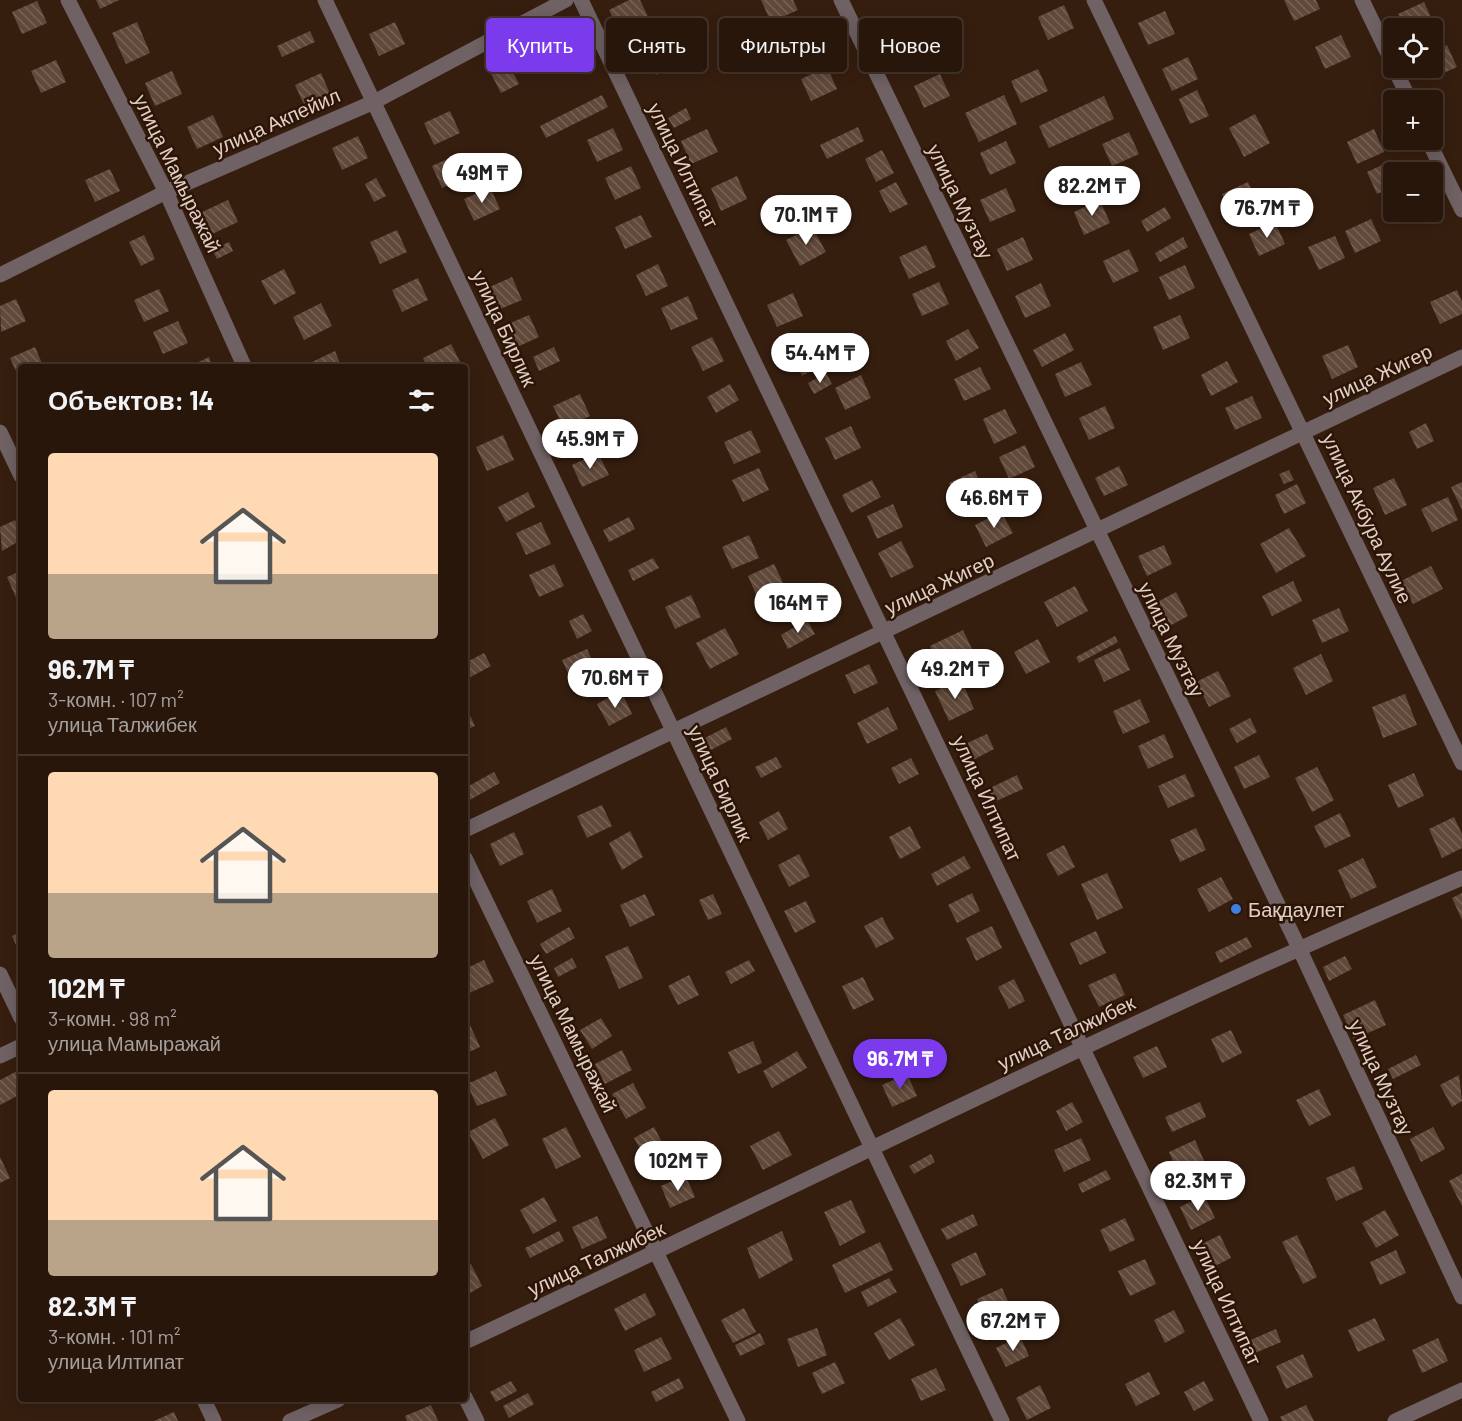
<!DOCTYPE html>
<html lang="ru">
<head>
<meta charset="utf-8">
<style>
	body { margin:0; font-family:Barlow,sans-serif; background:#342319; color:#f1f3f6; height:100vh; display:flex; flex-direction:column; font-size:22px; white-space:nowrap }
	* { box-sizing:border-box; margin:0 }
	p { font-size:20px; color:#a59f9d }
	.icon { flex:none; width:33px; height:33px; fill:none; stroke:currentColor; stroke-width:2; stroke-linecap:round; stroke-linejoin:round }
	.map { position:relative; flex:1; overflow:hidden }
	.details { position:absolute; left:18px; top:364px; width:450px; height:1038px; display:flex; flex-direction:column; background:#28160b; border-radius:6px; box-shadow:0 3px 15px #0003,0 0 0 2px #44352c }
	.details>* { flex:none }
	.banner { position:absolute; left:486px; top:18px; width:570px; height:54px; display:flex; gap:12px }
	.tools { position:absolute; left:1383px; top:18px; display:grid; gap:12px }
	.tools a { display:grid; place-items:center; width:60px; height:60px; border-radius:6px; background:#28160b; box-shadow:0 3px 15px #0003,0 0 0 2px #44352c; font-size:30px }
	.price { position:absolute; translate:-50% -51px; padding:0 14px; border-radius:21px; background:#fff; color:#222; font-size:20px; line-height:39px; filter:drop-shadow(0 2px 3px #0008) }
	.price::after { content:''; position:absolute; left:50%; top:36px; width:18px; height:14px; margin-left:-9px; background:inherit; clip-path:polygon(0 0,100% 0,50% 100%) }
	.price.on { background:#7c3aed; color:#fff }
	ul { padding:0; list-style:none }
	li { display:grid; align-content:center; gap:12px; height:318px; padding:0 30px }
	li+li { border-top:2px solid #44352c }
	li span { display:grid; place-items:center; height:186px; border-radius:6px; color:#555 }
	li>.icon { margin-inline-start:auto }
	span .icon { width:108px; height:108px; fill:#fffc; stroke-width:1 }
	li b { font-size:26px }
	h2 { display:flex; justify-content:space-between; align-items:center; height:72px; padding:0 30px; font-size:26px }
	.tag { padding:0 21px; border-radius:6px; background:#28160b; box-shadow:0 3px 15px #0003,0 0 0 2px #44352c; font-size:21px; line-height:54px }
	.tag.on { background:#7c3aed; color:#fff }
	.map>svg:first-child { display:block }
	.building { fill:url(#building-back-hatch) }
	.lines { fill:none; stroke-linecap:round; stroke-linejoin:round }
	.minor { stroke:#6f6164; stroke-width:15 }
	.shop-dot { fill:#3f7fe0; stroke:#2c1406; stroke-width:2 }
	.labels { text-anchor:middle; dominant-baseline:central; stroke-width:5; stroke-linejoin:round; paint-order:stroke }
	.street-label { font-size:20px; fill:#e0cfc5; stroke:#2c1406 }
	.poi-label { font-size:20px; fill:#e0cfc5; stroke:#2c1406; text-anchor:start }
</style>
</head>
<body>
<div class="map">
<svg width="1462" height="1421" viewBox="0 0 1462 1421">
	<defs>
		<pattern id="building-back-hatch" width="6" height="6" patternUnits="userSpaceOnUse" patternTransform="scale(1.5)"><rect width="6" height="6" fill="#61493a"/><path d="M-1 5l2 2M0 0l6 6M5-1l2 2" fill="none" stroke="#776255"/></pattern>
	</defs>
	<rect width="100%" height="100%" fill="#361e0f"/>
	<path class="building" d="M96 0H119L100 9Z
		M629 0H640L651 23 622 37 609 10Z
		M761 0H793L798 10 771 22Z
		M1284 0H1316L1320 9 1294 21Z
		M37 1 47 23 22 34 12 12Z
		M1424 2 1434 24 1424 28H1404L1398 14Z
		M1064 5 1074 28 1048 40 1038 17Z
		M1165 11 1175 34 1148 45 1138 23Z
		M137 22 150 53 126 64 112 33Z
		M395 22 405 44 379 56 369 34Z
		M926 28 937 50 910 62 900 40Z
		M310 31 315 42 282 57 277 46Z
		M1341 35 1351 57 1325 69 1315 47Z
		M672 41 682 63 656 75 645 53Z
		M1447 45 1457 67 1430 79 1425 68H1432V51Z
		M505 57 519 84 501 93 487 66Z
		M1188 57 1198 79 1172 91 1162 69Z
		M56 60 66 82 41 93 31 71Z
		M827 67 837 89 811 101 801 79Z
		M1038 69 1048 91 1021 103 1011 81Z
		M172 71 182 94 155 106 145 83Z
		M321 73 331 96 305 107 295 85Z
		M940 74 950 96 924 108 914 86Z
		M1197 90 1209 116 1190 124 1179 99Z
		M602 95 608 107 546 138 540 126Z
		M1004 95 1017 124 979 142 965 113Z
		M1104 96 1114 119 1049 148 1039 126Z
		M686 108 691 119 674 128 668 118Z
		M450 111 460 133 434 145 424 123Z
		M1255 114 1270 143 1244 157 1229 128Z
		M213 115 223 137 197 149 187 127Z
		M858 127 864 141 827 159 820 145Z
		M613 128 623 150 597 162 587 140Z
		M707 129 718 152 691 164 681 141Z
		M1374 129 1384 152 1357 164 1347 142Z
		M1129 132 1139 154 1112 166 1102 144Z
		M358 136 368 158 342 170 332 148Z
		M1006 141 1016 163 990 175 980 153Z
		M882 150 894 173 876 182 865 159Z
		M458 154 468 176 442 188 432 166Z
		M1393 160 1399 172H1394V187L1377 194 1367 172Z
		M631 166 641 188 615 200 605 178Z
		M110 169 120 191 95 202 85 180Z
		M737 176 747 199 721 211 711 188Z
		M376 178 386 196 374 202 365 184Z
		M896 182 908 204 890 213 879 191Z
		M1248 182 1258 204 1232 216 1222 194Z
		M490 187 500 209 474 221 464 199Z
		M1006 188 1016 211 990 222 980 200Z
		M228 200 238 222 212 234 202 212Z
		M1100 200 1110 223 1084 235 1074 212Z
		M1165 207 1171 218 1147 232 1141 221Z
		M641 215 652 237 625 249 615 227Z
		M1371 219 1381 241 1355 253 1345 231Z
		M1275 222 1285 244 1259 256 1249 234Z
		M812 227 826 252 800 266 786 240Z
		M397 230 407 252 380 264 370 242Z
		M144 235 155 259 141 266 129 242Z
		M1335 236 1345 258 1319 270 1308 247Z
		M1023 237 1033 260 1007 271 997 249Z
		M1183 237 1188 247 1160 262 1155 253Z
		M229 242 233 251 217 259 212 250Z
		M926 245 936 267 909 279 899 257Z
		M1129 249 1139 271 1113 283 1103 261Z
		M658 264 668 286 646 296 636 275Z
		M1185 265 1195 288 1169 300 1159 277Z
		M284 269 296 293 274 305 261 281Z
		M512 277 522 300 495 311 485 289Z
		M418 278 428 300 402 312 392 290Z
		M939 282 949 304 922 316 912 294Z
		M1041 283 1051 306 1025 318 1015 296Z
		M159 289 169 311 144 322 134 300Z
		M1457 290 1462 302V314L1440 324 1430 302Z
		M793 293 803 316 777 327 767 305Z
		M688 296 698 319 671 330 661 308Z
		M16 299 26 321 1 332 0 306Z
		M321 303 332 326 304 340 293 317Z
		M529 315 539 337 513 349 503 326Z
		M1180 315 1190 338 1163 350 1153 327Z
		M178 321 188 343 163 354 153 332Z
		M968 329 979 348 956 361 946 341Z
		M1065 333 1074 350 1042 367 1033 350Z
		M712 337 724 361 703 371 691 347Z
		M451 344 463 368H428L423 358Z
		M1348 345 1358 367 1332 379 1322 356Z
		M806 346 817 368 802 376 791 354Z
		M35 347 44 368H21V382L10 358Z
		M554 347 560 361 539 371 533 357Z
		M335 351 342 368H312L310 363Z
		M209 357 213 368H186Z
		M1227 361 1238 382 1211 396 1201 375Z
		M1081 362 1092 385 1065 397 1055 374Z
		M980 367 991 389 964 401 954 379Z
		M826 373 832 384 814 394 808 383Z
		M861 375 871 398 845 410 835 388Z
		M730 384 739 400 716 413 707 397Z
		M580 394 590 416 564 428 553 406Z
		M1252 396 1262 418 1235 430 1225 408Z
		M1105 406 1115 428 1089 440 1079 418Z
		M1005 409 1017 433 994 444 983 419Z
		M1426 423 1434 441 1417 449 1409 432Z
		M851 426 861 448 835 460 825 438Z
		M751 430 761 452 734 464 724 442Z
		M503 435 514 460 487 471 476 447Z
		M1025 445 1035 467 1009 479 999 457Z
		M598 453 609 475 582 487 572 465Z
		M1119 466 1128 485 1104 496 1095 478Z
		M759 468 769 490 743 502 732 480Z
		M1289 470 1294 480 1284 484 1279 474Z
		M975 471 985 494 959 506 949 483Z
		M1394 478 1407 505 1385 515 1373 488Z
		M872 480 881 497 851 513 842 495Z
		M1462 482V510L1451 487Z
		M1297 484 1306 503 1284 514 1275 495Z
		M528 492 535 507 506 522 498 507Z
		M1448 497 1458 520 1432 532 1421 509Z
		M893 504 903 527 877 539 867 516Z
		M1001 512 1013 533 986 547 975 525Z
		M629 517 635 529 609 542 603 530Z
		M15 520 21 532V540L2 551 0 527Z
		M541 522 551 544 526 555 516 533Z
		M1289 528 1306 556 1276 573 1260 544Z
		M749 535 759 558 732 569 722 547Z
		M901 541 914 567 891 578 878 553Z
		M1164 545 1172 564 1147 576 1138 556Z
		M653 558 659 568 633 581 628 570Z
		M554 564 564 586 539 597 529 575Z
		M774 564 785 587 758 599 748 576Z
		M1431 566 1443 589 1413 604 1401 581Z
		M21 571V598L17 600 7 577Z
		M1293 581 1302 601 1272 616 1262 596Z
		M1075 586 1088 611 1057 627 1044 602Z
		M1176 592 1188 616 1162 630 1150 606Z
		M691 595 701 617 675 629 665 607Z
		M1339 608 1349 631 1322 643 1312 620Z
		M583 614 592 631 577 639 569 621Z
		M807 620 815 634 788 649 781 635Z
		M725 628 739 654 710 669 696 643Z
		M963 630 973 651 940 667 930 646Z
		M1115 636 1118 642 1079 663 1076 657Z
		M1038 639 1050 662 1026 674 1014 652Z
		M1120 648 1130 670 1104 682 1094 660Z
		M587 649 597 671 572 682 562 660Z
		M484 653 491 666 465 680V663Z
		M1321 654 1333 681 1306 695 1293 668Z
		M869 664 878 683 854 694 845 675Z
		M1218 671 1231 696 1209 707 1196 682Z
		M961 679 974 709 949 721 935 691Z
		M621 691 632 714 609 726 597 704Z
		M1405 694 1417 725 1383 738 1372 707Z
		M1140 699 1150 722 1123 734 1113 711Z
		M465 705 475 726 465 730Z
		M888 707 898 729 867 744 857 723Z
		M1250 718 1257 732 1237 743 1229 729Z
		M726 727 732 739 707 752 701 740Z
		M987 734 994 749 973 760 965 744Z
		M1164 734 1174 757 1148 769 1138 746Z
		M1259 755 1270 777 1244 789 1234 767Z
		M776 757 782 767 761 778 755 767Z
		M911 758 919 774 899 784 891 768Z
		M1317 767 1334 800 1312 812 1295 778Z
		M494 772 500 783 468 801 465 788Z
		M1414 773 1424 796 1398 808 1388 785Z
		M1185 774 1195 796 1168 808 1158 786Z
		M1017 775 1023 789 994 802 988 789Z
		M602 805 612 826 587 838 577 816Z
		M779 811 788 829 768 840 759 822Z
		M1340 813 1351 836 1325 848 1314 826Z
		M1454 817 1462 834V848L1442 858 1429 829Z
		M910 826 921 848 900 859 889 837Z
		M1196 828 1206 850 1180 862 1170 840Z
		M630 831 643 857 622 870 609 843Z
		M514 832 524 854 500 866 490 844Z
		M1064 845 1075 867 1058 876 1046 854Z
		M799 854 810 876 789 887 778 865Z
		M964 856 971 868 937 886 931 874Z
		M1363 858 1377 887 1351 899 1338 870Z
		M1107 873 1123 908 1097 920 1081 884Z
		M1221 877 1233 899 1209 912 1197 889Z
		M552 889 562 911 537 923 527 901Z
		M972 893 980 911 957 923 948 905Z
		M1462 893V920L1452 898Z
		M645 894 655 915 630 927 620 905Z
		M713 894 722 914 708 920 699 900Z
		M806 901 816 922 795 933 784 911Z
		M882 917 894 939 876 948 864 926Z
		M992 926 1002 948 976 961 966 938Z
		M569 927 575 938 546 954 540 944Z
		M1096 931 1106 953 1080 965 1070 943Z
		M21 932V956L12 936Z
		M1247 937 1252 947 1220 963 1215 952Z
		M628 946 643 978 619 989 605 956Z
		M1345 956 1352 969 1329 981 1323 967Z
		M572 958 577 967 558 977 554 968Z
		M484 960 494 982 469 993 465 983V969Z
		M749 960 755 971 731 984 725 972Z
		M1115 973 1125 995 1099 1007 1088 985Z
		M689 975 699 995 678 1005 668 986Z
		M863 977 874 1000 853 1010 842 986Z
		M1014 979 1025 1001 1009 1009 998 987Z
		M1375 1000 1386 1025 1354 1039 1343 1015Z
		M601 1018 612 1036 592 1049 580 1030Z
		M470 1025 480 1047 465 1054V1028Z
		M1231 1030 1242 1053 1222 1063 1211 1039Z
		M911 1039 915 1047 892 1057 888 1049Z
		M753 1041 762 1063 738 1074 728 1052Z
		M1157 1046 1167 1067 1143 1078 1133 1057Z
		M622 1050 632 1070 605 1084 595 1064Z
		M797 1051 807 1068 772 1088 763 1071Z
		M1416 1055 1421 1065 1393 1079 1388 1069Z
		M21 1069V1094L0 1105V1080Z
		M496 1071 507 1095 477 1106 467 1084Z
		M907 1074 917 1096 892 1107 882 1085Z
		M1459 1075 1462 1101 1452 1107 1440 1085Z
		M633 1083 646 1108 626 1119 612 1094Z
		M1319 1089 1331 1115 1309 1126 1296 1100Z
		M1072 1102 1083 1122 1066 1131 1056 1111Z
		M1200 1102 1206 1117 1172 1132 1165 1117Z
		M495 1118 509 1145 483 1159 468 1132Z
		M566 1127 581 1157 556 1169 542 1139Z
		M654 1127 664 1146 644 1156 634 1138Z
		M1433 1127 1445 1149 1421 1162 1410 1139Z
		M779 1131 792 1155 763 1170 750 1146Z
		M1081 1138 1091 1160 1064 1172 1054 1150Z
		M1195 1140 1205 1163 1179 1175 1169 1152Z
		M931 1154 935 1162 914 1174 909 1166Z
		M0 1157 10 1178 0 1183Z
		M1354 1166 1363 1189 1336 1201 1326 1178Z
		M1106 1170 1111 1179 1082 1193 1078 1184Z
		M1462 1174V1206L1449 1181Z
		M685 1175 695 1197 670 1208 661 1186Z
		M1204 1195 1215 1218 1191 1230 1180 1207Z
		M544 1197 557 1221 533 1234 520 1210Z
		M851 1200 866 1232 840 1246 824 1212Z
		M1385 1210 1399 1235 1376 1248 1362 1223Z
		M973 1214 978 1225 947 1240 941 1229Z
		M597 1216 607 1238 582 1249 572 1227Z
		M1125 1218 1135 1240 1110 1252 1100 1230Z
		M559 1231 564 1241 530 1258 525 1248Z
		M782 1231 793 1260 759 1279 747 1248Z
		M1220 1235 1231 1258 1207 1270 1196 1247Z
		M1297 1235 1317 1277 1303 1284 1282 1242Z
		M880 1242 893 1270 845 1293 832 1265Z
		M1396 1250 1406 1273 1380 1285 1370 1262Z
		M976 1252 986 1275 961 1286 951 1264Z
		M1145 1259 1156 1284 1130 1296 1118 1271Z
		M471 1264 482 1286 465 1296V1267Z
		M889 1278 897 1292 868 1307 861 1292Z
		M1002 1288 1012 1310 987 1321 977 1299Z
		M645 1293 656 1315 625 1331 614 1309Z
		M744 1308 756 1332 733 1343 721 1320Z
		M1174 1310 1185 1332 1165 1343 1154 1320Z
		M900 1318 915 1345 889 1360 874 1333Z
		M1375 1318 1385 1340 1358 1352 1348 1330Z
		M817 1328 827 1355 798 1367 787 1339Z
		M1276 1329 1281 1342 1253 1354 1248 1341Z
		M760 1333 765 1344 740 1356 735 1345Z
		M1020 1336 1029 1356 1006 1367 996 1348Z
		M661 1337 672 1359 644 1372 634 1350Z
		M1438 1338 1448 1361 1422 1373 1412 1350Z
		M1303 1354 1313 1377 1286 1389 1276 1366Z
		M835 1362 845 1383 822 1394 812 1373Z
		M936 1368 946 1390 921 1401 911 1379Z
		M1149 1372 1160 1394 1136 1406 1125 1384Z
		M679 1378 684 1388 656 1402 651 1392Z
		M511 1381 517 1391 496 1402 490 1392Z
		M1204 1381 1214 1400 1194 1411 1184 1392Z
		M1040 1385 1051 1408 1027 1420 1016 1398Z
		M528 1393 534 1404 509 1418 503 1406Z
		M431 1405 438 1421H407L405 1416Z
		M1306 1405 1314 1421H1282L1280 1417Z
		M174 1412 178 1421H154Z"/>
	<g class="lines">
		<path class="minor" d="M68 0 166 192 245 368
			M325 0 1002 1421
			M581 0 1261 1421
			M841 0 1299 948 1462 1297
			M1094 0 1462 763
			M1362 0 1394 66
			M1394 68 1410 100
			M1428 140 1462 210
			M0 275 166 192 374 102 566 0
			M0 432 21 476
			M465 830 1462 357
			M465 858 738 1421
			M0 974 21 1018
			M0 1056 21 1046
			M465 1342C797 1187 1124 1021 1462 878
			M465 1397 477 1421
			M204 1400 214 1421
			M290 1421 338 1400
			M1395 1421 1462 1390"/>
	</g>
	<circle class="shop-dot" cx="1236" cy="909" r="6"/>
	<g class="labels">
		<g class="street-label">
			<text transform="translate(276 121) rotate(-24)">улица Акпейил</text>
			<text transform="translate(684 165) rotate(64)">улица Илтипат</text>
			<text transform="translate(178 173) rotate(64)">улица Мамыражай</text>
			<text transform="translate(961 201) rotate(64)">улица Музтау</text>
			<text transform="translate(505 328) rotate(65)">улица Бирлик</text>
			<text transform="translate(1377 374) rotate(-25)">улица Жигер</text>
			<text transform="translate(1368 518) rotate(65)">улица Акбура Аулие</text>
			<text transform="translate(939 583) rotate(-25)">улица Жигер</text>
			<text transform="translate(1172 639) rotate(64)">улица Музтау</text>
			<text transform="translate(721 783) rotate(65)">улица Бирлик</text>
			<text transform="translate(988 798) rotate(65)">улица Илтипат</text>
			<text transform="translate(1066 1032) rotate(-25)">улица Талжибек</text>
			<text transform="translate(574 1033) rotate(64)">улица Мамыражай</text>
			<text transform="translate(1382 1077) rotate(65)">улица Музтау</text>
			<text transform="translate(596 1258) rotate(-25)">улица Талжибек</text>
			<text transform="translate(1228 1302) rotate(65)">улица Илтипат</text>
		</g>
		<g class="poi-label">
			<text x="1248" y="909">Бақдаулет</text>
		</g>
	</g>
</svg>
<div class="tools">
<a><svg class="icon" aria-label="locate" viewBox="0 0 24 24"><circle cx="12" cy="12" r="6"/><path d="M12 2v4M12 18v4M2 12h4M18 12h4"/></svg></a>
<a>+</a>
<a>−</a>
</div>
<b class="price" style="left:482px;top:204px">49M ₸</b>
<b class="price" style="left:1092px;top:217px">82.2M ₸</b>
<b class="price" style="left:1267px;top:239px">76.7M ₸</b>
<b class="price" style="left:806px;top:246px">70.1M ₸</b>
<b class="price" style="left:820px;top:384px">54.4M ₸</b>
<b class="price" style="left:590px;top:470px">45.9M ₸</b>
<b class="price" style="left:994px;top:529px">46.6M ₸</b>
<b class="price" style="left:798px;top:634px">164M ₸</b>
<b class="price" style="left:955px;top:700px">49.2M ₸</b>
<b class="price" style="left:615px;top:709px">70.6M ₸</b>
<b class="price on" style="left:900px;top:1090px">96.7M ₸</b>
<b class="price" style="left:678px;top:1192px">102M ₸</b>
<b class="price" style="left:1198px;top:1212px">82.3M ₸</b>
<b class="price" style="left:1013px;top:1352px">67.2M ₸</b>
<div class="banner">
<a class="tag on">Купить</a>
<a class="tag">Снять</a>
<a class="tag">Фильтры</a>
<a class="tag">Новое</a>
</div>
<section class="details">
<h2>Объектов: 14<svg class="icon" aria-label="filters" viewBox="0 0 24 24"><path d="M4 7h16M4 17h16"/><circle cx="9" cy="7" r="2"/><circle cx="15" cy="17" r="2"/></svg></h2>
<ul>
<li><span style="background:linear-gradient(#ffd9b3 65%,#b9a48a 0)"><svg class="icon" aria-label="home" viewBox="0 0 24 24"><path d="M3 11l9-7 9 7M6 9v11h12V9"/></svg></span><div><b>96.7M ₸</b><p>3-комн. · 107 m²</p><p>улица Талжибек</p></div></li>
<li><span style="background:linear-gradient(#ffd9b3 65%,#b9a48a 0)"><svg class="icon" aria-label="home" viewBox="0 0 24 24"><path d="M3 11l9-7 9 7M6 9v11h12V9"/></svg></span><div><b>102M ₸</b><p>3-комн. · 98 m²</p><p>улица Мамыражай</p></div></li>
<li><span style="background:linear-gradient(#ffd9b3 70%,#b9a48a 0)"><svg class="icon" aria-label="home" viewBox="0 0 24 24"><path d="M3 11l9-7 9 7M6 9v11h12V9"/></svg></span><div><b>82.3M ₸</b><p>3-комн. · 101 m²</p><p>улица Илтипат</p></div></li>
</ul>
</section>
</div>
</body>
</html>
